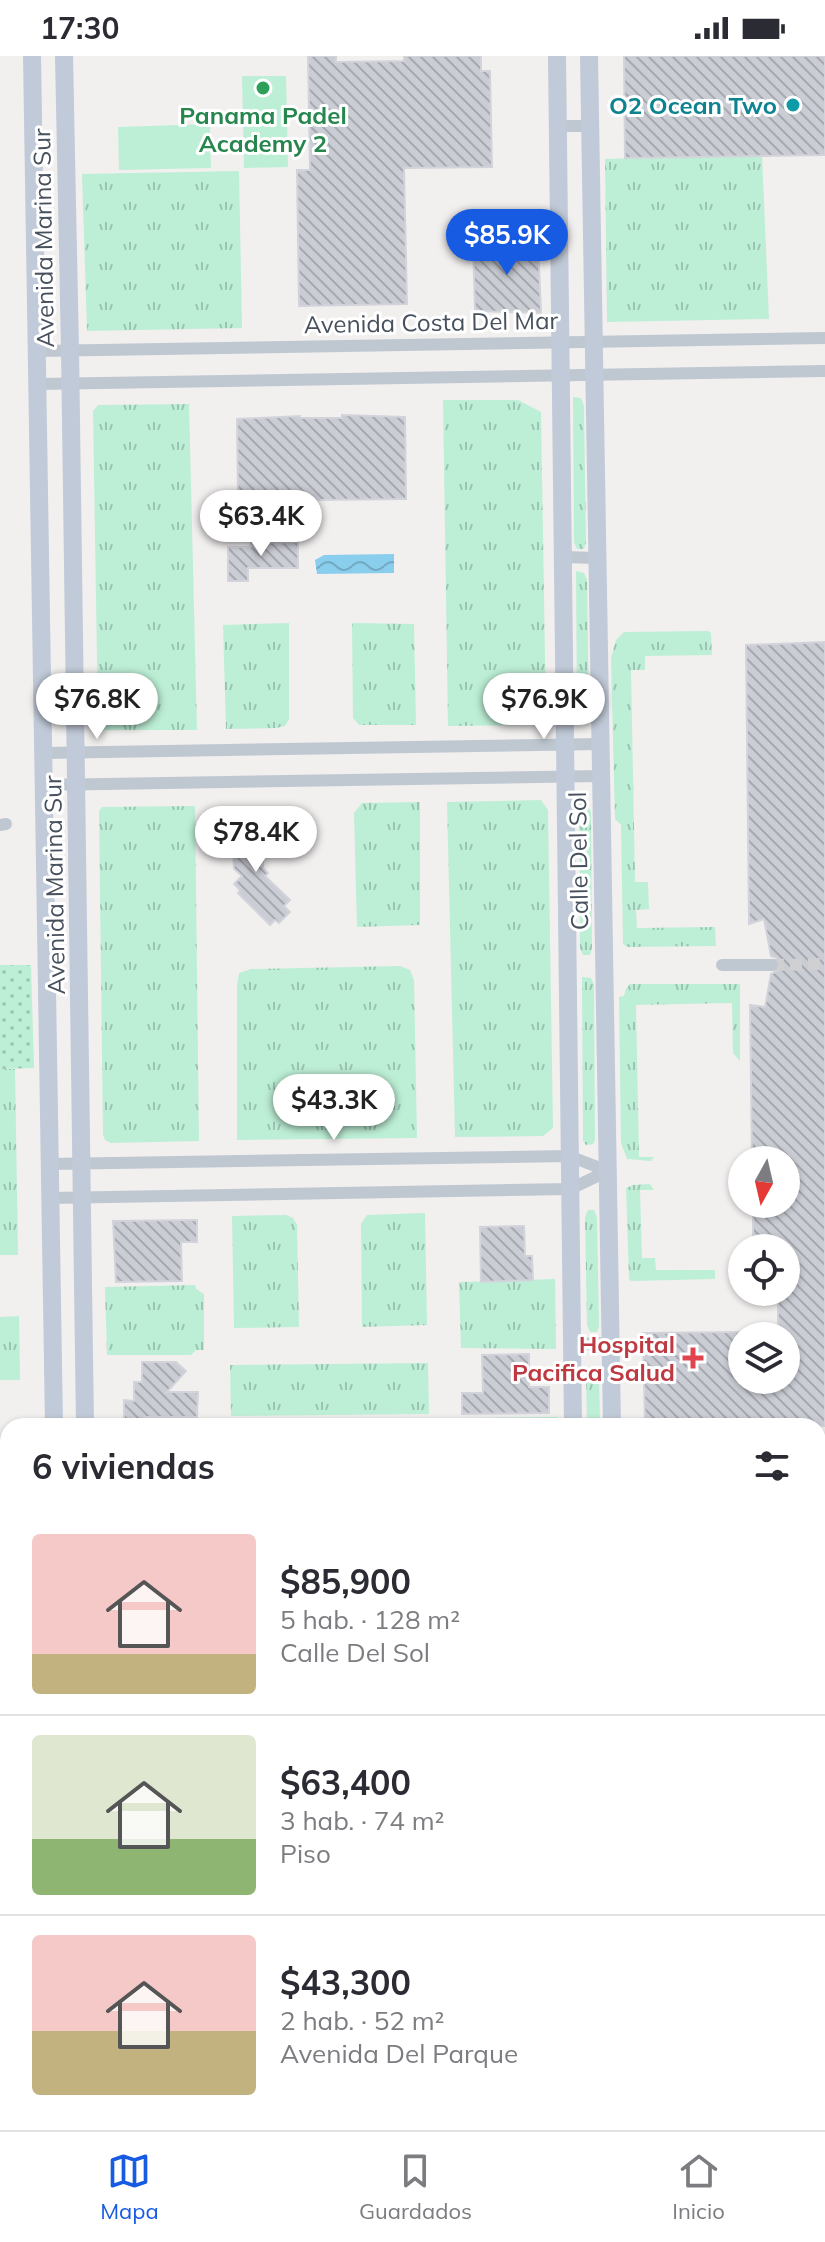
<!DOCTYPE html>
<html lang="es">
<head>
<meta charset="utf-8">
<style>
	body { margin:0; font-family:Mulish,sans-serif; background:#f2f2f3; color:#2b2b33; height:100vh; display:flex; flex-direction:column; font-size:30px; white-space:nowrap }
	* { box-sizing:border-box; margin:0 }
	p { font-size:26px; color:#7c7c81 }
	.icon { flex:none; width:44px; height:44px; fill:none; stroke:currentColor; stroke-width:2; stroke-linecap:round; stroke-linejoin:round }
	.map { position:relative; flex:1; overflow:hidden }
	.drawer { position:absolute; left:0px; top:1362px; width:826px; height:712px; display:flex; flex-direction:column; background:#fff; border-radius:24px 24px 0 0; box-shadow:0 2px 6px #0004 }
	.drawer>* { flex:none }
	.needle { width:52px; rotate:188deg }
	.controls { position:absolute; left:728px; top:1090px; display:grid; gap:16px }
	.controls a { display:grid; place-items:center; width:72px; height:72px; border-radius:50%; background:#fff; box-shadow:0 2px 6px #0004; font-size:40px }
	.price { position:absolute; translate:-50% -68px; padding:0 18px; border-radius:28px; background:#fff; color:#222; font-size:26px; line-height:52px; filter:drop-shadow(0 2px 4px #0008) }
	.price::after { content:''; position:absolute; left:50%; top:48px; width:24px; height:18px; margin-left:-12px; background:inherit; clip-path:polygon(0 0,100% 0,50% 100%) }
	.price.on { background:#175be3; color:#fff }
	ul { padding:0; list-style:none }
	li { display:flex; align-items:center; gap:24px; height:200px; padding:0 32px }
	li+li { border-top:2px solid #e1e1e2 }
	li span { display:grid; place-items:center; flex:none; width:224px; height:160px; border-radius:8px; color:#555 }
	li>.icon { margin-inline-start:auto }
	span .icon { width:96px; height:96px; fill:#fffc; stroke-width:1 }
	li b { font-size:34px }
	h2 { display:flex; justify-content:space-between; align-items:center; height:96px; padding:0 32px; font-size:34px }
	.status { display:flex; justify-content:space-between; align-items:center; height:56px; padding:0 40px; background:#fff; direction:ltr }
	.status svg { height:22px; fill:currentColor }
	.tab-bar { display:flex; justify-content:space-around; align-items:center; height:112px; border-top:2px solid #e1e1e2; background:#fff; font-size:22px; color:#7c7c81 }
	.tab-bar a { display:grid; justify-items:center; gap:4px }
	.tab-bar .on { color:#175be3 }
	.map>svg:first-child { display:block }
	.grass { fill:url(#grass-tufts) }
	.park { fill:url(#park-dots) }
	.pitch { fill:#bdefd6 }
	.water { fill:url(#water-waves) }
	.building { fill:url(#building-back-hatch); stroke:#d3d4db; stroke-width:2 }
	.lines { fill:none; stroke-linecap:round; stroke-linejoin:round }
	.street-tunnel { stroke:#d0cfd2; stroke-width:12; stroke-dasharray:12 6; stroke-linecap:butt }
	.street { stroke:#bfc8d1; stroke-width:12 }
	.secondary { stroke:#c1cad8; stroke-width:18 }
	.leisure-dot { fill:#2e9e5b; stroke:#fff; stroke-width:3 }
	.culture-dot { fill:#0f9aa8; stroke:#fff; stroke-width:3 }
	.health-dot { fill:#e0444e; stroke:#fff; stroke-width:3 }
	.labels { text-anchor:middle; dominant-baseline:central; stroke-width:6; stroke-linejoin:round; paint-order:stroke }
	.culture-label { font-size:24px; font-weight:bold; fill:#0d838f; stroke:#fff; text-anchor:end }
	.leisure-label { font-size:24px; font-weight:bold; fill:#27864d; stroke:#fff }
	.street-label { font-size:24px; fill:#47505d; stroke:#fff }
	.health-label { font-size:24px; font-weight:bold; fill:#be3a42; stroke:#fff; text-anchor:end }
</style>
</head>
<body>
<div class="status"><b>17:30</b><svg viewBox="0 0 49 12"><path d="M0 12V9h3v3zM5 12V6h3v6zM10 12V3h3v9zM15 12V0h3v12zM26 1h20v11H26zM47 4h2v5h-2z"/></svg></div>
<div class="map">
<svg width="825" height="2074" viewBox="0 0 825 2074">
	<defs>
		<pattern id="grass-tufts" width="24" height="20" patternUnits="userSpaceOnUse" patternTransform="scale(2)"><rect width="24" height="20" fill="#bdefd6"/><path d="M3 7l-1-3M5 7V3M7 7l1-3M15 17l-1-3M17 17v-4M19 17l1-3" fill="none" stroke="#9bc4b1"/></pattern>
		<pattern id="park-dots" width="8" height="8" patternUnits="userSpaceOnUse" patternTransform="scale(2)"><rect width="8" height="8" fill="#bdefd6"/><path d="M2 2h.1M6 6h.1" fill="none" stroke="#9bc4b1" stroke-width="1.8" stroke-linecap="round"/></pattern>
		<pattern id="water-waves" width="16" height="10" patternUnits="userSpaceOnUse" patternTransform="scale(2)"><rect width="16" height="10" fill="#8aceed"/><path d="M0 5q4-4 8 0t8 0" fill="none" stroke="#73aac3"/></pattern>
		<pattern id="building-back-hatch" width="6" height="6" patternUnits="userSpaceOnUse" patternTransform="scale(2)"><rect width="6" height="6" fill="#cbcdd5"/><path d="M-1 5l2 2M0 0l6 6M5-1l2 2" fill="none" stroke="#a7a9b0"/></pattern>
	</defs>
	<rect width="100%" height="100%" fill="#f2efef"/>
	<path class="grass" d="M762 99 769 263 607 266 605 103Z
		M239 115 242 272 87 275 82 118Z
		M573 341 581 342 584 350 586 486 584 493H577L574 486Z
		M443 344H518L541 356 546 663 539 669 448 670Z
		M189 348 197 674H102L98 666 93 355 98 349Z
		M576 515 584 517 587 524 589 660 586 667H580L577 660Z
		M289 567V663L285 670 276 672 226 673 223 569Z
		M352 567 414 568 416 669H359L353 662Z
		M708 575 711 577 712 599 645 600V614H631L635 826H648L649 853 636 854 637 872 715 871 716 890 627 891 623 888 621 769 615 763 611 602 616 584 624 576Z
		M541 744 548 754 553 1072 543 1080 455 1081 447 746Z
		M420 746V869L357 871 354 757 362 747Z
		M579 747 587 749 591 756 592 893 590 899H583L580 893Z
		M195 750 199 1085 111 1087 105 1084 103 1079 99 755 102 751Z
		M400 910 410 914 414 924 417 1082 237 1084V930L239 917 251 913Z
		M582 921 591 922 594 929 595 1084 593 1088 586 1089 583 1085Z
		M630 928H740V1005L733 997 732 947 636 949 639 1101H654L651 1105 627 1103 621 1087 619 941 624 940 626 933Z
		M0 1013H15L18 1199H0Z
		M650 1128 654 1134H640L642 1202H655L656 1214H715V1223L631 1225 629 1223 626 1132 633 1129Z
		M588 1154H594L597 1161 599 1270 597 1276H590L587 1269 585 1161Z
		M425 1157 427 1269 362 1271 361 1168 367 1159Z
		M286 1159 293 1162 297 1169 299 1271 234 1272 232 1160Z
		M555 1223 556 1293 461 1292 459 1226Z
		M195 1229 196 1233 204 1238V1294H196L191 1299H107L105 1231Z
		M19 1260 20 1324H0V1261Z
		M428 1307 429 1358 231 1360 230 1309Z
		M589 1311H595L599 1319 600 1370H587L586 1318Z
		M557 1361V1370H462V1362Z"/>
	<path class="park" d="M0 909H31L34 1012 0 1013Z"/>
	<path class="pitch" d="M242 20H286L288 111 244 112Z
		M210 68 211 112 119 114 118 71Z"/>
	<path class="water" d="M394 498V517L317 518 315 504 324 499Z"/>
	<path class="building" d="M308 0H336V6L404 5V0H481V15H490L492 111 404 112 407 248 299 250 297 114H310Z
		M624 0H825V99L625 102Z
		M538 185 541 257 475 255 473 187Z
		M342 359 405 361 406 443 238 445 237 363 300 360V362H342Z
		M298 486V512H248V525H228V491H251V487Z
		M825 586V1370H645L643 1277 742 1276V1324H786V1280H778V1236H786V1192H753V1148H786V1104H752L750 949 765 951 771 918 779 914 781 908 777 902 771 900 764 863 749 868 746 589Z
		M232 769H263V812L268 817 265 820 290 844 284 850 290 856 279 867 275 864 270 869 238 837 240 834 234 828 242 820 234 813Z
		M197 1164V1186H181L182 1225 116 1226 113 1165Z
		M524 1170 525 1200H532L533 1224 481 1226 480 1171Z
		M529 1298V1331H549V1357L462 1358V1337H483L482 1299Z
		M142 1306H176L186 1315 167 1336H198L197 1361H144V1364H124V1344L134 1345V1326H142Z"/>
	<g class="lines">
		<path class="street-tunnel" d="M772 909 825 908"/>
		<path class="street" d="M558 70H590
			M37 295 825 282
			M38 328 825 315
			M562 501 597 502
			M44 697 600 688
			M44 729 601 720
			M0 769 6 768
			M722 909H772
			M50 1108 569 1100 608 1115
			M51 1142 570 1133 608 1115
			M572 1288 611 1287
			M818 1900H825
			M213 2066V2074
			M395 2066V2074
			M577 2066V2074"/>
		<path class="secondary" d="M32 0 54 1370
			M64 0 70 294 85 1370
			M557 0 573 1370
			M589 0 612 1370
			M818 1446H825
			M818 1478H825
			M818 1758H825
			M0 1765 8 1764
			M818 1785H825
			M0 1808 8 1809
			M50 2066 51 2074
			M86 2066V2074"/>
	</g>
	<circle class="leisure-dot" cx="263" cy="32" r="8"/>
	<circle class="culture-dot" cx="793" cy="49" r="8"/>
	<path class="health-dot" d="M689 1290h8v8h8v8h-8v8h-8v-8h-8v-8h8z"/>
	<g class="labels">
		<g class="culture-label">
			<text x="777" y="49">O2 Ocean Two</text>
		</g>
		<g class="leisure-label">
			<text x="263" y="59">Panama Padel<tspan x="263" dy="28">Academy 2</tspan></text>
		</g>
		<g class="street-label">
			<text transform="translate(43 182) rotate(-91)">Avenida Marina Sur</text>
			<text transform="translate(431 266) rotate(-1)">Avenida Costa Del Mar</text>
			<text transform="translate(578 805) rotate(-91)">Calle Del Sol</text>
			<text transform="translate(54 829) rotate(-91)">Avenida Marina Sur</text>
		</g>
		<g class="health-label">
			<text x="675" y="1288">Hospital<tspan x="675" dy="28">Pacifica Salud</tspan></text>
		</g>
	</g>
</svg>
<div class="controls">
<a><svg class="needle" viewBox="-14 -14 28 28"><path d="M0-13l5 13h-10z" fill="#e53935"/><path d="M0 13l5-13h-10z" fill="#7c7c81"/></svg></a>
<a><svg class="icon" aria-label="locate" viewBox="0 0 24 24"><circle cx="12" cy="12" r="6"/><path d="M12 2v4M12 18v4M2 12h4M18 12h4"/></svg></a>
<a><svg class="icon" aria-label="layers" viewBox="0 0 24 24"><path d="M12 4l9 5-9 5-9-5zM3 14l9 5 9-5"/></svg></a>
</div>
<b class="price on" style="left:507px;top:221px">$85.9K</b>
<b class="price" style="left:261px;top:502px">$63.4K</b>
<b class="price" style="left:97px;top:685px">$76.8K</b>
<b class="price" style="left:544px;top:685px">$76.9K</b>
<b class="price" style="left:256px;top:818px">$78.4K</b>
<b class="price" style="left:334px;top:1086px">$43.3K</b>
<section class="drawer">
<h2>6 viviendas<svg class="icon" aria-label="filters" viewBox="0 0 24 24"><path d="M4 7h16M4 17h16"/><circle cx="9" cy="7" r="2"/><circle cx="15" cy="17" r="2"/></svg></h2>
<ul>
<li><span style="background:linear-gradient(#f6c9c9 75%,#c2b280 0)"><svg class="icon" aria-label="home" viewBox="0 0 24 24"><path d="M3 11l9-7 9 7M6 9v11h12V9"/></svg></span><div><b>$85,900</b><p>5 hab. · 128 m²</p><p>Calle Del Sol</p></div></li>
<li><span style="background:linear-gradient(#dfe7d0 65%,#8fb573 0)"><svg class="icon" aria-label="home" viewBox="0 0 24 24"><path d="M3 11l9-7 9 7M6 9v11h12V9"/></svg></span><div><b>$63,400</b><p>3 hab. · 74 m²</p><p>Piso</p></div></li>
<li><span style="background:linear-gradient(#f6c9c9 60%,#c2b280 0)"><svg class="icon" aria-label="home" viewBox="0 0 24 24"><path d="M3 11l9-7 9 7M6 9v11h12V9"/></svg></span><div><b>$43,300</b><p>2 hab. · 52 m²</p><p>Avenida Del Parque</p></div></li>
</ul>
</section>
</div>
<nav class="tab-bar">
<a class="on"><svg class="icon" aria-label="map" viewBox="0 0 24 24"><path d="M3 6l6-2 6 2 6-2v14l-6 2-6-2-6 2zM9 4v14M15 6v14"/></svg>Mapa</a>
<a><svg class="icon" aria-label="saved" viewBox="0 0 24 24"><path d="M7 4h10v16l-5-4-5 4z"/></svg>Guardados</a>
<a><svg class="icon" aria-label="home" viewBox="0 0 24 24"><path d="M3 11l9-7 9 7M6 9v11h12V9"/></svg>Inicio</a>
</nav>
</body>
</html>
